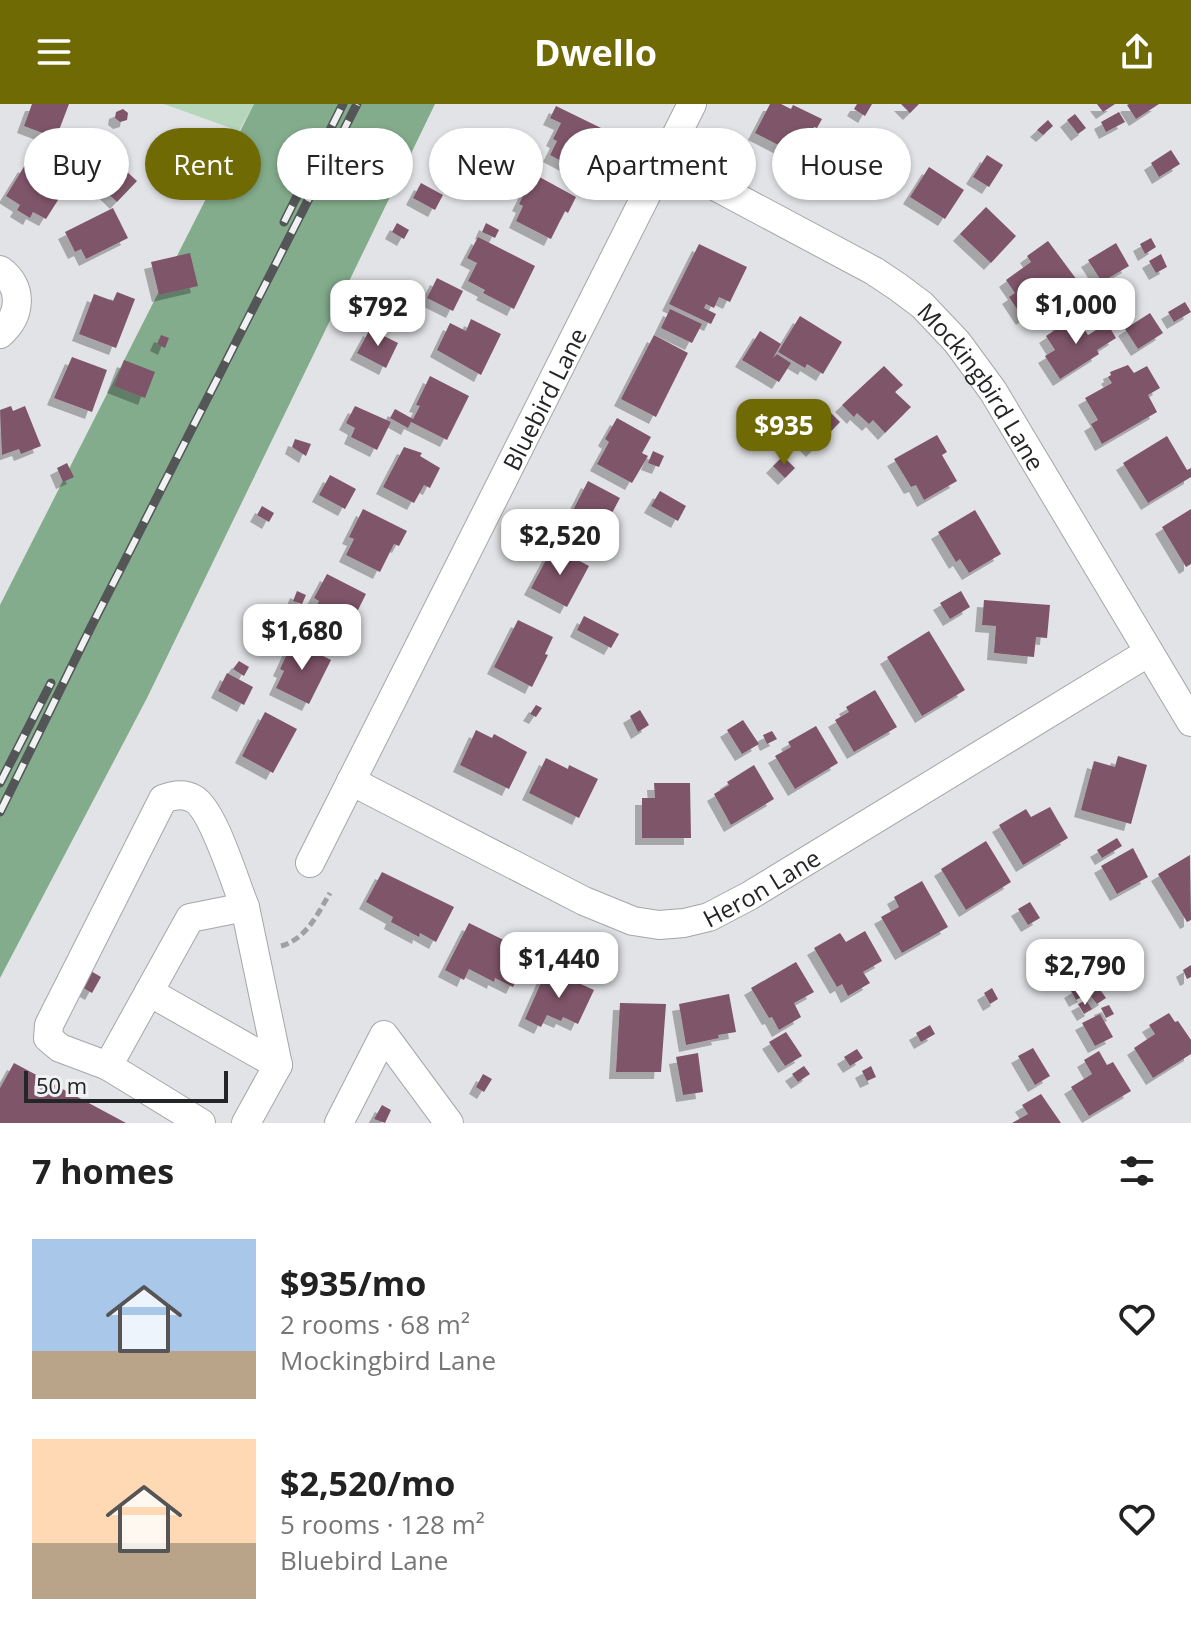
<!DOCTYPE html>
<html lang="en">
<head>
<meta charset="utf-8">
<style>
	body { margin:0; font-family:"Open Sans",sans-serif; background:#f2f2f2; color:#222; height:100vh; display:flex; flex-direction:column; font-size:30px; white-space:nowrap }
	* { box-sizing:border-box; margin:0 }
	p { font-size:26px; color:#767676 }
	.icon { flex:none; width:44px; height:44px; fill:none; stroke:currentColor; stroke-width:2; stroke-linecap:round; stroke-linejoin:round }
	.map { position:relative; height:1019px; overflow:hidden }
	.side { display:flex; flex-direction:column; background:#fff; flex:1 }
	.side>* { flex:none }
	.hud { position:absolute; left:24px; top:24px; width:1144px; height:72px; display:flex; gap:16px }
	.scale { position:absolute; left:24px; bottom:20px; width:204px; box-sizing:border-box; padding-left:8px; border:4px solid #242526; border-top:0; font-size:22px; line-height:28px; white-space:nowrap; color:#242526; -webkit-text-stroke:6px #eff1f3; paint-order:stroke }
	.price { position:absolute; translate:-50% -68px; padding:0 18px; border-radius:16px; background:#fff; color:#222; font-size:26px; line-height:52px; filter:drop-shadow(0 2px 4px #0008) }
	.price::after { content:''; position:absolute; left:50%; top:48px; width:24px; height:18px; margin-left:-12px; background:inherit; clip-path:polygon(0 0,100% 0,50% 100%) }
	.price.current { background:#6f6a04; color:#fff }
	ul { padding:0; list-style:none }
	li { display:flex; align-items:center; gap:24px; height:200px; padding:0 32px }
	li span { display:grid; place-items:center; flex:none; width:224px; height:160px; border-radius:0px; color:#555 }
	li>.icon { margin-inline-start:auto }
	span .icon { width:96px; height:96px; fill:#fffc; stroke-width:1 }
	li b { font-size:34px }
	h2 { display:flex; justify-content:space-between; align-items:center; height:96px; padding:0 32px; font-size:34px }
	.pill { padding:0 28px; border-radius:36px; background:#fff; box-shadow:0 2px 6px #0004; font-size:28px; line-height:72px }
	.pill.current { background:#6f6a04; color:#fff }
	header { display:flex; justify-content:space-between; align-items:center; height:104px; padding:0 32px; background:#6f6a04; color:#fff; font-size:36px; font-weight:700 }
	.map>svg:first-child { display:block }
	.green { fill:#b5d6bb }
	.forest { fill:#83ac8c }
	.building { fill:#7f5469; filter:url(#shadow) }
	.lines { fill:none; stroke-linecap:round; stroke-linejoin:round }
	.minor-casing { stroke:#a5a6a9; stroke-width:30 }
	.path { stroke:#9fa0a2; stroke-width:5; stroke-dasharray:8 4; stroke-linecap:butt }
	.minor { stroke:#fff; stroke-width:28 }
	.rail-casing { stroke:#545557; stroke-width:9 }
	.rail { stroke:#eff1f3; stroke-width:6; stroke-dasharray:18; stroke-linecap:butt }
	.labels { text-anchor:middle; dominant-baseline:central; stroke-width:8; stroke-linejoin:round; paint-order:stroke }
	.street-label { font-size:24px; fill:#242526; stroke:#eff1f3 }
</style>
</head>
<body>
<header><svg class="icon" aria-label="menu" viewBox="0 0 24 24"><path d="M4 6h16M4 12h16M4 18h16"/></svg>Dwello<svg class="icon" aria-label="share" viewBox="0 0 24 24"><path d="M12 15V3M7 8l5-5 5 5M5 13v7h14v-7"/></svg></header>
<div class="map">
<svg width="1191" height="1019" viewBox="0 0 1191 1019">
	<defs>
		<filter id="shadow"><feDropShadow dx="-7" dy="7" stdDeviation="0" flood-color="#0004"/></filter>
	</defs>
	<rect width="100%" height="100%" fill="#e2e3e6"/>
	<path class="green" d="M164 0H254L239 27Z"/>
	<path class="forest" d="M254 0H435L147 594 0 874V501Z"/>
	<path class="building" d="M32 0H69L56 34 24 22Z
		M770 0H781L791 5 793 1 822 15 817 24 814 23 796 61 779 53 784 44 755 29Z
		M857 0H872L865 12 854 5Z
		M901 0H919L910 9Z
		M1097 0H1115L1103 8Z
		M1129 0H1159L1136 15 1127 1Z
		M556 2 601 24 580 67 550 51 557 37 553 35 561 19 550 14Z
		M123 5 128 9 127 16 120 18 115 14 116 8Z
		M1119 8 1125 18 1106 28 1101 18Z
		M1075 10 1086 24 1078 30 1067 16Z
		M1048 16 1053 22 1043 31 1037 26Z
		M850 30 867 38 869 34 897 48 878 86 833 64Z
		M480 32 502 42 496 57 473 47Z
		M1171 46 1180 60 1159 73 1151 59Z
		M987 51 1003 61 989 83 973 73Z
		M112 54 137 77 117 98 93 75Z
		M25 61 65 85 46 115 33 108 30 114 17 106 20 101 6 92Z
		M929 63 964 86 945 115 910 93Z
		M534 70 576 93 568 109 565 107 551 135 516 117 523 102 519 100Z
		M421 79 443 91 435 106 413 94Z
		M986 103 1016 132 991 159 960 130Z
		M113 104 128 134 86 155 81 145 75 148 65 128Z
		M397 119 409 126 404 135 392 128Z
		M486 119 499 126 495 134 482 128Z
		M478 133 535 162 514 205 483 189 485 186 468 177 477 159 467 154Z
		M1151 134 1156 143 1145 150 1140 140Z
		M1048 137 1077 176 1023 214 1009 193 1015 189 1006 176 1031 158 1027 152Z
		M1116 139 1129 162 1102 178 1088 156Z
		M699 140 747 163 730 198 719 193 714 204 706 200 704 204 716 210 711 220 669 200Z
		M190 149 198 182 159 191 151 158Z
		M1161 150 1167 163 1156 169 1149 157Z
		M437 174 463 187 453 207 427 194Z
		M117 188 135 195 116 244 79 230 94 190 113 197Z
		M1185 198 1191 208 1174 218 1168 208Z
		M670 205 702 220 692 239 661 224Z
		M1150 209 1163 229 1138 245 1125 225Z
		M800 212 842 238 823 270 807 260 805 264 778 248Z
		M1076 212 1088 231 1107 219 1116 234 1097 246 1099 250 1060 275 1045 252 1055 246 1046 232 1061 222 1058 218 1061 216 1064 220Z
		M471 215 501 230 481 271 437 246 450 219 466 227Z
		M370 225 398 239 386 264 357 249Z
		M760 227 781 240 773 254 777 250 791 259 779 278 742 256Z
		M161 231 169 234 165 244 157 240Z
		M654 231 688 249 656 313 621 295Z
		M72 253 107 266 92 308 54 294Z
		M124 256 155 268 145 294 114 282Z
		M1128 261 1134 269 1147 262 1160 284 1148 291 1157 308 1102 340 1091 320 1098 316 1085 294 1112 279 1108 273 1111 271 1110 268Z
		M884 262 903 281 895 288 911 303 885 329 873 316 869 320 857 309 854 313 842 301Z
		M430 272 469 292 447 336 411 318 408 324 390 314 395 305 413 315 420 302 416 301Z
		M820 298 840 318 813 346 792 325Z
		M11 302 13 307 25 302 41 342 21 350 19 345 2 351 0 306Z
		M355 302 391 318 377 346 351 333 355 324 346 319Z
		M617 314 651 333 642 349 648 352 632 379 597 360 609 338 605 335Z
		M937 331 947 348 942 351 957 377 924 396 916 381 911 383 894 355Z
		M1167 332 1187 366 1191 364V373L1148 399 1123 359Z
		M295 335 311 340 306 352 292 343Z
		M404 343 422 349 420 352 440 364 430 384 424 381 414 399 383 383Z
		M653 347 664 352 659 363 648 359Z
		M783 352 795 364 785 374 773 362Z
		M67 359 74 373 63 378 57 364Z
		M330 371 356 385 345 405 319 391Z
		M588 377 620 394 612 409 617 413 601 443 564 424Z
		M660 387 686 402 678 417 651 402Z
		M262 402 274 409 269 418 257 411Z
		M363 405 407 427 399 442 394 440 380 468 346 451 354 435 349 433Z
		M1191 405V460L1186 463 1162 423Z
		M975 406 1001 450 969 469 960 455 956 458 938 428Z
		M553 443 589 462 567 503 531 484Z
		M327 470 366 490 344 534 309 516 319 497 314 494Z
		M297 487 306 491 302 500 293 497Z
		M961 487 970 503 950 515 940 499Z
		M984 496 1050 501 1047 534 1036 533 1034 553 994 549 996 522 982 521Z
		M584 512 619 530 611 544 577 526Z
		M518 516 553 533 545 550 548 551 532 583 494 563Z
		M929 527 965 586 922 612 887 553Z
		M293 537 331 556 309 600 276 584 284 567 280 565Z
		M239 557 249 563 244 572 233 565Z
		M227 569 253 583 244 601 218 587Z
		M875 586 897 623 854 648 835 616 849 608 846 603Z
		M536 601 542 604 536 613 530 610Z
		M640 606 649 621 638 628 630 612Z
		M265 608 297 625 273 669 242 652Z
		M743 616 759 640 742 650 727 626Z
		M816 622 838 659 795 685 775 652 791 643 788 638Z
		M476 626 492 634 494 630 527 648 509 685 460 661Z
		M772 627 777 635 767 640 763 631Z
		M1118 652 1147 661 1131 720 1081 706 1094 657 1115 663Z
		M546 654 568 665 569 661 598 675 579 714 529 689Z
		M754 661 774 695 731 721 714 690 729 681 727 678Z
		M654 679H690L691 734H642V694H655Z
		M1050 703 1068 734 1023 761 999 721 1026 705 1031 713Z
		M1117 734 1122 742 1102 754 1097 746Z
		M986 737 1011 778 966 806 941 765Z
		M1133 744 1148 773 1117 790 1101 762Z
		M1190 751 1191 816 1187 818 1158 770Z
		M382 768 454 803 436 838 420 829 419 833 391 818 393 813 366 798Z
		M922 777 948 823 902 849 881 813 899 803 894 793Z
		M1030 798 1040 814 1028 821 1018 805Z
		M469 819 530 849 513 883 495 874 494 878 469 865 464 876 445 866Z
		M865 827 882 857 863 868 870 879 848 892 842 880 837 883 814 844 840 829 846 838Z
		M796 858 814 888 794 899 801 913 779 926 772 913 769 914 751 884Z
		M1191 861V873L1187 875 1183 866Z
		M84 863 101 873 92 889 75 879Z
		M547 865 594 886 578 920 563 913 561 917 547 911 541 923 525 915Z
		M1079 882 1085 891 1076 896 1071 887Z
		M992 884 998 895 990 900 984 889Z
		M1099 884 1106 894 1097 900 1090 891Z
		M729 890 736 928 718 931 719 934 686 941 679 900Z
		M1086 896 1092 905 1084 910 1078 900Z
		M620 899 666 900 661 968H616Z
		M1109 901 1114 910 1106 914 1101 904Z
		M1169 909 1175 918 1178 917 1191 936V950L1153 974 1134 944 1155 930 1149 921Z
		M1100 910 1113 933 1095 942 1082 919Z
		M930 921 935 930 921 938 916 929Z
		M786 928 802 952 785 962 769 938Z
		M1033 944 1050 972 1035 981 1018 952Z
		M857 945 863 954 850 962 844 953Z
		M1099 947 1107 961 1113 958 1131 987 1089 1012 1071 983 1092 970 1084 956Z
		M698 949 703 988 683 991 676 953Z
		M14 959 126 1019H0V984Z
		M804 962 810 970 798 978 792 970Z
		M871 962 876 973 867 977 862 967Z
		M483 970 492 975 484 988 476 983Z
		M1041 990 1061 1019H1012L1028 1010 1022 1001Z
		M382 1001 391 1006 385 1019 374 1015Z"/>
	<g class="lines">
		<g class="minor-casing">
			<g id="minor">
				<path id="s1" d="M666 56 874 167 898 183 922 201 957 238 993 287 1191 618"/>
				<path d="M0 166C24 183 21 212 0 230"/>
				<path id="s2" d="M351 677 584 797 633 817 659 821 684 819 709 813 749 792 1149 548"/>
				<path id="s3" d="M310 759 692 0"/>
				<path d="M149 888 278 961"/>
				<path d="M108 962 60 944 48 934 49 921 163 695C173 691 184 689 194 695 214 707 235 779 245 803"/>
				<path d="M201 1019 108 962 190 814 245 803 278 961 246 1019"/>
				<path d="M339 1019 384 931 449 1019"/>
			</g>
		</g>
		<path class="path" d="M281 842C306 835 317 811 330 789"/>
		<use href="#minor" class="minor"/>
		<g class="rail-casing">
			<path id="rail" d="M284 118 343 0
				M0 679 51 579
				M0 708 91 523 357 0"/>
		</g>
		<use href="#rail" class="rail"/>
	</g>
	<g class="labels">
		<g class="street-label">
			<text stroke="none"><textPath href="#s1" startOffset="396">Mockingbird Lane</textPath></text>
			<text stroke="none"><textPath href="#s3" startOffset="520">Bluebird Lane</textPath></text>
			<text stroke="none"><textPath href="#s2" startOffset="452">Heron Lane</textPath></text>
		</g>
	</g>
</svg>
<div class="scale">50 m</div>
<b class="price" style="left:1076px;top:242px">$1,000</b>
<b class="price" style="left:378px;top:244px">$792</b>
<b class="price current" style="left:784px;top:363px">$935</b>
<b class="price" style="left:560px;top:473px">$2,520</b>
<b class="price" style="left:302px;top:568px">$1,680</b>
<b class="price" style="left:559px;top:896px">$1,440</b>
<b class="price" style="left:1085px;top:903px">$2,790</b>
<div class="hud">
<a class="pill">Buy</a>
<a class="pill current">Rent</a>
<a class="pill">Filters</a>
<a class="pill">New</a>
<a class="pill">Apartment</a>
<a class="pill">House</a>
</div>
</div>
<section class="side">
<h2>7 homes<svg class="icon" aria-label="filters" viewBox="0 0 24 24"><path d="M4 7h16M4 17h16"/><circle cx="9" cy="7" r="2"/><circle cx="15" cy="17" r="2"/></svg></h2>
<ul>
<li><span style="background:linear-gradient(#a9c7e8 70%,#b9a48a 0)"><svg class="icon" aria-label="home" viewBox="0 0 24 24"><path d="M3 11l9-7 9 7M6 9v11h12V9"/></svg></span><div><b>$935/mo</b><p>2 rooms · 68 m²</p><p>Mockingbird Lane</p></div><svg class="icon" aria-label="heart" viewBox="0 0 24 24"><path d="M12 20l-8-8c-3-5 5-10 8-4 3-6 11-1 8 4z"/></svg></li>
<li><span style="background:linear-gradient(#ffd9b3 65%,#b9a48a 0)"><svg class="icon" aria-label="home" viewBox="0 0 24 24"><path d="M3 11l9-7 9 7M6 9v11h12V9"/></svg></span><div><b>$2,520/mo</b><p>5 rooms · 128 m²</p><p>Bluebird Lane</p></div><svg class="icon" aria-label="heart" viewBox="0 0 24 24"><path d="M12 20l-8-8c-3-5 5-10 8-4 3-6 11-1 8 4z"/></svg></li>
</ul>
</section>
</body>
</html>
